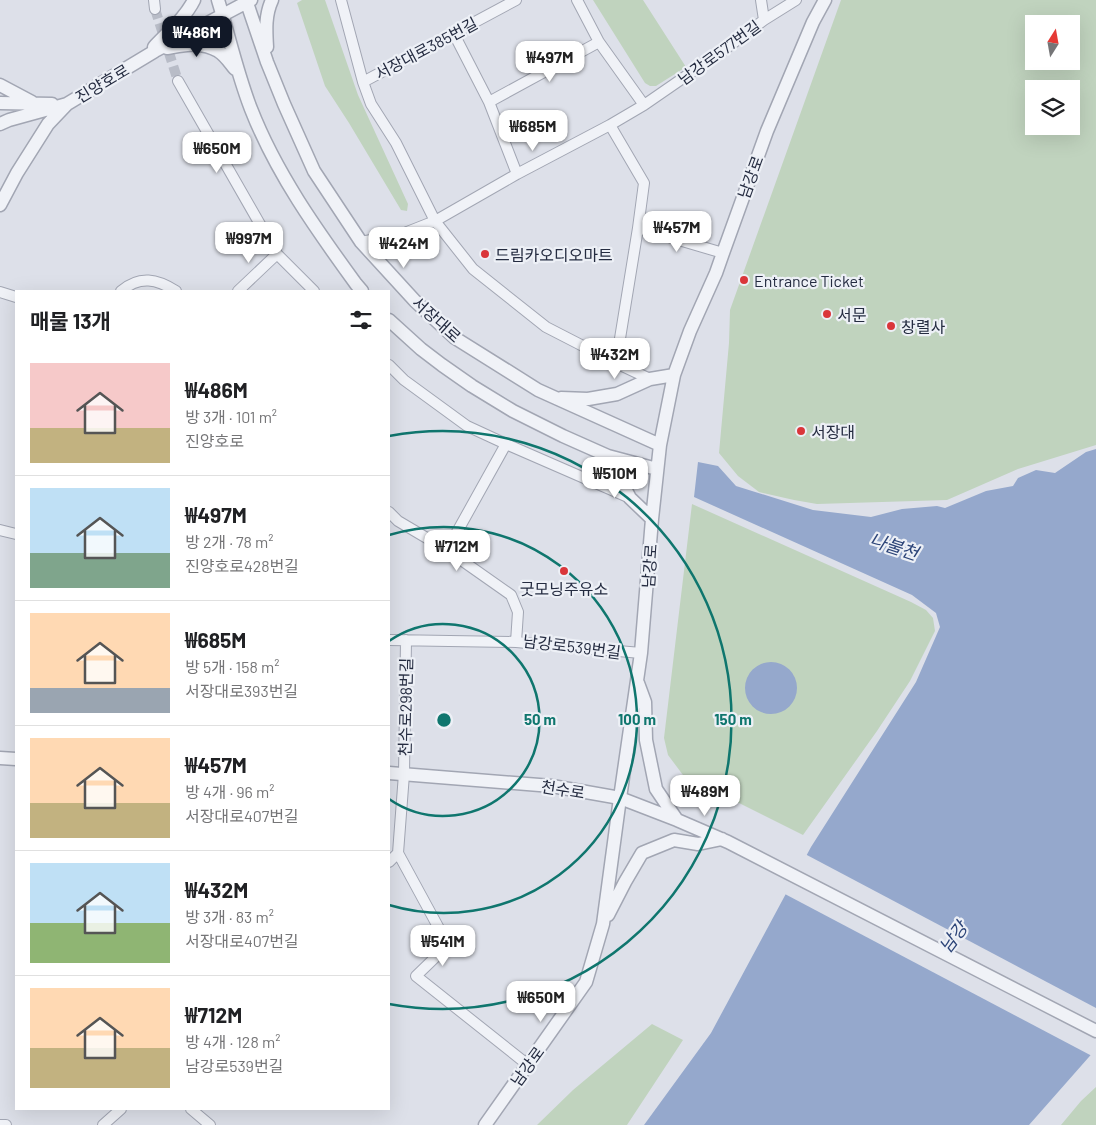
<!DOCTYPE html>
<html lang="ko">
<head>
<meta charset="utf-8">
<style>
	body { margin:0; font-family:Barlow,"Noto Sans KR",sans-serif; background:#f2f2f2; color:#202124; height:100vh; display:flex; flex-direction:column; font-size:19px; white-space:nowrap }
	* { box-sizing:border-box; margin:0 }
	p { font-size:16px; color:#757577 }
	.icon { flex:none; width:28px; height:28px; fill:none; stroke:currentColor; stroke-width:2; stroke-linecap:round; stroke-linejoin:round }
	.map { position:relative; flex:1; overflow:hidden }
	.panel { position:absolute; left:15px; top:290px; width:375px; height:820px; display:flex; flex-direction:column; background:#fff; border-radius:0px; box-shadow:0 5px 20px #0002 }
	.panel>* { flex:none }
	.needle { width:32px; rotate:11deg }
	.controls { position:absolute; left:1025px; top:15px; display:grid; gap:10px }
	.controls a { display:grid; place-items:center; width:55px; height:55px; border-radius:0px; background:#fff; box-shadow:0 5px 20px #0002; font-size:25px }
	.price { position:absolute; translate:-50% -42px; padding:0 11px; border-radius:10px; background:#fff; color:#222; font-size:16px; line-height:32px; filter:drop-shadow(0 1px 2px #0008) }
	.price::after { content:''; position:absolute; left:50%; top:30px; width:15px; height:11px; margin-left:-8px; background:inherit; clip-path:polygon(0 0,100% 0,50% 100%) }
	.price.active { background:#111827; color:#fff }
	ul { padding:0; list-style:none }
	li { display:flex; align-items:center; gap:15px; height:125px; padding:0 15px }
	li+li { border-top:1px solid #e0e0e0 }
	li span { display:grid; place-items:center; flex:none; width:140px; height:100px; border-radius:0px; color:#555 }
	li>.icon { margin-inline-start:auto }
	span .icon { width:60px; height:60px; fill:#fffc; stroke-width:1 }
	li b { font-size:21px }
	h2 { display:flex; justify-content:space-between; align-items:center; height:60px; padding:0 15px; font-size:21px }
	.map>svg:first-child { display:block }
	.green { fill:#c0d3be; fill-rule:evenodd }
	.water { fill:#95a8cc }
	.pier { fill:#dde0e9 }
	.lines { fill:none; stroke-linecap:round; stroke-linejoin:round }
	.minor-tunnel { stroke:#b8bcc7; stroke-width:10; stroke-dasharray:10 5; stroke-linecap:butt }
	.minor-casing { stroke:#a2a6b3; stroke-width:12 }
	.tertiary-casing { stroke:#a2a6b3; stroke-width:15 }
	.minor { stroke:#f0f2f7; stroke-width:10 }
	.tertiary { stroke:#f0f2f7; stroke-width:12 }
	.ring { fill:none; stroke:#0f766e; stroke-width:2.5 }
	.poi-dot { fill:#da363a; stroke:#edf0f6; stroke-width:2 }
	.labels { text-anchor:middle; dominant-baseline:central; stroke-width:4.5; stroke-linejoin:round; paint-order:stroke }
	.street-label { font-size:16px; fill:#252c41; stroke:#edf0f6 }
	.poi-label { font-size:16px; fill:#252c41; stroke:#edf0f6; text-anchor:start }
	.water-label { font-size:18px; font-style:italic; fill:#2c4478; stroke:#edf0f6 }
	.centre { fill:#0f766e; stroke:#edf0f6; stroke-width:2.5 }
	.ring-label { font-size:15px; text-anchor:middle; font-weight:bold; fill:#0f766e; stroke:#edf0f6; stroke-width:4.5; stroke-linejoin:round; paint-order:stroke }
</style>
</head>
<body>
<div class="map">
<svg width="1096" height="1125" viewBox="0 0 1096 1125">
	<rect width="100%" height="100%" fill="#dde0e9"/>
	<path class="green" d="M302 0H325L358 95 408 204 407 211 401 210 349 123 325 86 297 3Z
		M593 0H643L686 67 656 86H650L645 83Z
		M841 0H1096V445L1018 469 947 500 817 504 794 500 759 492 738 476 719 453 729 343 730 310ZM1034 24H1071V61H1034ZM1034 89H1071V126H1034Z
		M692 504 911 602 926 610 933 618 935 631 910 681 877 731 803 835 683 775 668 755 664 738Z
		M652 1024 683 1040 627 1125H537L573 1090Z
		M1096 1087V1125H1061L1081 1101Z"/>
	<path class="water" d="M1096 449V1049L1029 1125H644L711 1033 811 847 916 682 940 627 936 613 912 595 694 497 698 462 718 466 736 486 813 510 871 517 902 509 937 506 945 508 986 491 1013 486 1018 478 1036 470 1055 473 1086 452Z
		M745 688a26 26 0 1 1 52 0a26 26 0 1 1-52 0Z"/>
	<path class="pier" d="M805 854 1096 1008V1053L1092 1056 783 893Z"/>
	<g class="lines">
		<path class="minor-tunnel" d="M155 9 178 81"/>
		<g class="minor-casing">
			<path id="minor" d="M154 0 155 9
				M341 0 363 82 371 104 396 143 435 221 473 269 546 327 616 363 650 379
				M577 0 599 42 644 105
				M761 0 764 20
				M454 34 489 102 517 174
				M178 81 277 254 314 291
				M363 82 516 0
				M489 102 599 42
				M610 125 644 183 638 228 616 363
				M638 228 723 253
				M361 242 402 234 435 221 517 174 610 125 644 105 728 47 764 20 796 0
				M121 291C140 275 157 279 176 291
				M238 291 277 254
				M0 292 16 297
				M389 365 404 380 467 426 506 444 630 498
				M389 512 398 521 447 550 511 595 518 612 516 642
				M0 530 16 534
				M447 550 506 444
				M389 640 516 642 641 653
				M398 853 448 945 416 976 528 1065
				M389 862 398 853 404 774 406 640
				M191 1109 210 1125
				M0 1125H6
				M103 1125 121 1109"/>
		</g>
		<g class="tertiary-casing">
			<path id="tertiary" d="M218 0C229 36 237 73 251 109 276 173 316 229 356 284L362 291
				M246 0 267 62 284 104 314 171 361 242 415 301 455 338 538 390 660 445
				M154 47C168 32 185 18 194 0
				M267 47C266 30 265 15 272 0
				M167 48C185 45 202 41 218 51 225 55 230 63 235 69
				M0 85 32 102
				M0 103 52 104
				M0 124 9 120 67 104 155 51 251 0
				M0 205 17 173 48 124 67 104
				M389 320 421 349 442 365 472 386 513 411 563 436 608 456 657 469
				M561 398 588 399 617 394 650 379 674 375
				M608 456 630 498 652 519
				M638 683 645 702 646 740 656 789 677 820
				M0 758 16 759
				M389 773 552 786 620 798 677 820 728 842 1096 1031
				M608 915 625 882 642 853 674 840 698 844 722 839
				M485 1125 586 982 603 924 620 798 641 653 652 519 660 445 674 375 690 331 716 273 723 253 767 131 813 22 825 0"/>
		</g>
		<use href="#minor" class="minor"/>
		<use href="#tertiary" class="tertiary"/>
	</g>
	<g class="ring">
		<path d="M389 641A96 96 0 1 1 389 799"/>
		<path d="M389 535A193 193 0 1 1 389 905"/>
		<path d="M389 436A289 289 0 1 1 389 1004"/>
	</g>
	<g class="poi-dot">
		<circle cx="485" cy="254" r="5"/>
		<circle cx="744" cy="280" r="5"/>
		<circle cx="827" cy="314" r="5"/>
		<circle cx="891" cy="326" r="5"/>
		<circle cx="801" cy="431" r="5"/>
		<circle cx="564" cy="571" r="5"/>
	</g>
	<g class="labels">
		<g class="street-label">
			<text transform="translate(426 48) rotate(-28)">서장대로385번길</text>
			<text transform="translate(719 52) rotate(-36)">남강로577번길</text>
			<text transform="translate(102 83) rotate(-31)">진양호로</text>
			<text transform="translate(750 177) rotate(-70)">남강로</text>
			<text transform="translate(437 319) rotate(42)">서장대로</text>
			<text transform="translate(649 566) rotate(-86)">남강로</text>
			<text transform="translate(572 646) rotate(7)">남강로539번길</text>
			<text transform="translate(405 707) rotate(-89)">천수로298번길</text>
			<text transform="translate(563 789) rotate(9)">천수로</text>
			<text transform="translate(527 1066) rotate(-54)">남강로</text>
		</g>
		<g class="poi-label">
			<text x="495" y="254">드림카오디오마트</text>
			<text x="754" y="280">Entrance Ticket</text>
			<text x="837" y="314">서문</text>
			<text x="901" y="326">창렬사</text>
			<text x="811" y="431">서장대</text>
			<text x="564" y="588" text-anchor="middle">굿모닝주유소</text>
		</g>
		<g class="water-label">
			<text transform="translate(894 546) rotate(18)">나불천</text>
			<text transform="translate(953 937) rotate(-53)">남강</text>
		</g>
	</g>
	<circle cx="444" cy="720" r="8" class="centre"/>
	<g class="ring-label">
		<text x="540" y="725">50 m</text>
		<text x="637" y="725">100 m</text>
		<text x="733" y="725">150 m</text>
	</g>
</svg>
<div class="controls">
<a><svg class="needle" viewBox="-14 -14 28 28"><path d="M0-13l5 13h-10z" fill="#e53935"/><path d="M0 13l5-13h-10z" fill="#757577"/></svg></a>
<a><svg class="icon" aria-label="layers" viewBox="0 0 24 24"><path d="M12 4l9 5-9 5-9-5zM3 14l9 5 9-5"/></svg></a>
</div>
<b class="price active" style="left:197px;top:58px">₩486M</b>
<b class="price" style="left:550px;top:83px">₩497M</b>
<b class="price" style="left:533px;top:152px">₩685M</b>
<b class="price" style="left:217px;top:174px">₩650M</b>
<b class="price" style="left:677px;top:253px">₩457M</b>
<b class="price" style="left:249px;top:264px">₩997M</b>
<b class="price" style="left:404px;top:269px">₩424M</b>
<b class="price" style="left:615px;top:380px">₩432M</b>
<b class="price" style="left:615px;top:499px">₩510M</b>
<b class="price" style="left:457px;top:572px">₩712M</b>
<b class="price" style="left:705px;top:817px">₩489M</b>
<b class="price" style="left:443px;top:967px">₩541M</b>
<b class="price" style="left:541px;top:1023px">₩650M</b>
<section class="panel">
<h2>매물 13개<svg class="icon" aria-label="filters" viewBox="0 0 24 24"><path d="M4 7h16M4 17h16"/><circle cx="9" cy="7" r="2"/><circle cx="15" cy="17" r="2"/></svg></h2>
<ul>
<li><span style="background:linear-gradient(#f6c9c9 65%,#c2b280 0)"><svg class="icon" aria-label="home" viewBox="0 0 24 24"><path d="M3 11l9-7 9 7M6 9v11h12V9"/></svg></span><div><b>₩486M</b><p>방 3개 · 101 m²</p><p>진양호로</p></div></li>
<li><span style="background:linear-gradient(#bfe0f5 65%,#7fa58c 0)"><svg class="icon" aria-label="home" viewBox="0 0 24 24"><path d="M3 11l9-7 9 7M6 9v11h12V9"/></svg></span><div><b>₩497M</b><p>방 2개 · 78 m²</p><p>진양호로428번길</p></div></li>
<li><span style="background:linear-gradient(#ffd9b3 75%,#9aa5b1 0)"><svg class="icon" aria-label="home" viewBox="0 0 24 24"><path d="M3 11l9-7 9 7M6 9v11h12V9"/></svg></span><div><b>₩685M</b><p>방 5개 · 158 m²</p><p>서장대로393번길</p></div></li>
<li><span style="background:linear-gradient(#ffd9b3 65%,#c2b280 0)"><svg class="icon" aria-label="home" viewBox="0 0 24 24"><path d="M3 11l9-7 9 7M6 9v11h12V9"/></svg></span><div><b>₩457M</b><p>방 4개 · 96 m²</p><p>서장대로407번길</p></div></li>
<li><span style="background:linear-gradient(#bfe0f5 60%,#8fb573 0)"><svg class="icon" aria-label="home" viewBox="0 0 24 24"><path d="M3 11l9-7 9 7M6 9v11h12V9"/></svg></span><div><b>₩432M</b><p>방 3개 · 83 m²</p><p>서장대로407번길</p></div></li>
<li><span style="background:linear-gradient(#ffd9b3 60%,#c2b280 0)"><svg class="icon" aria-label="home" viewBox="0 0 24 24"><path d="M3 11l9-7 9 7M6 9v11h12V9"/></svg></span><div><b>₩712M</b><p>방 4개 · 128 m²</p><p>남강로539번길</p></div></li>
</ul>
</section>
</div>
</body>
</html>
